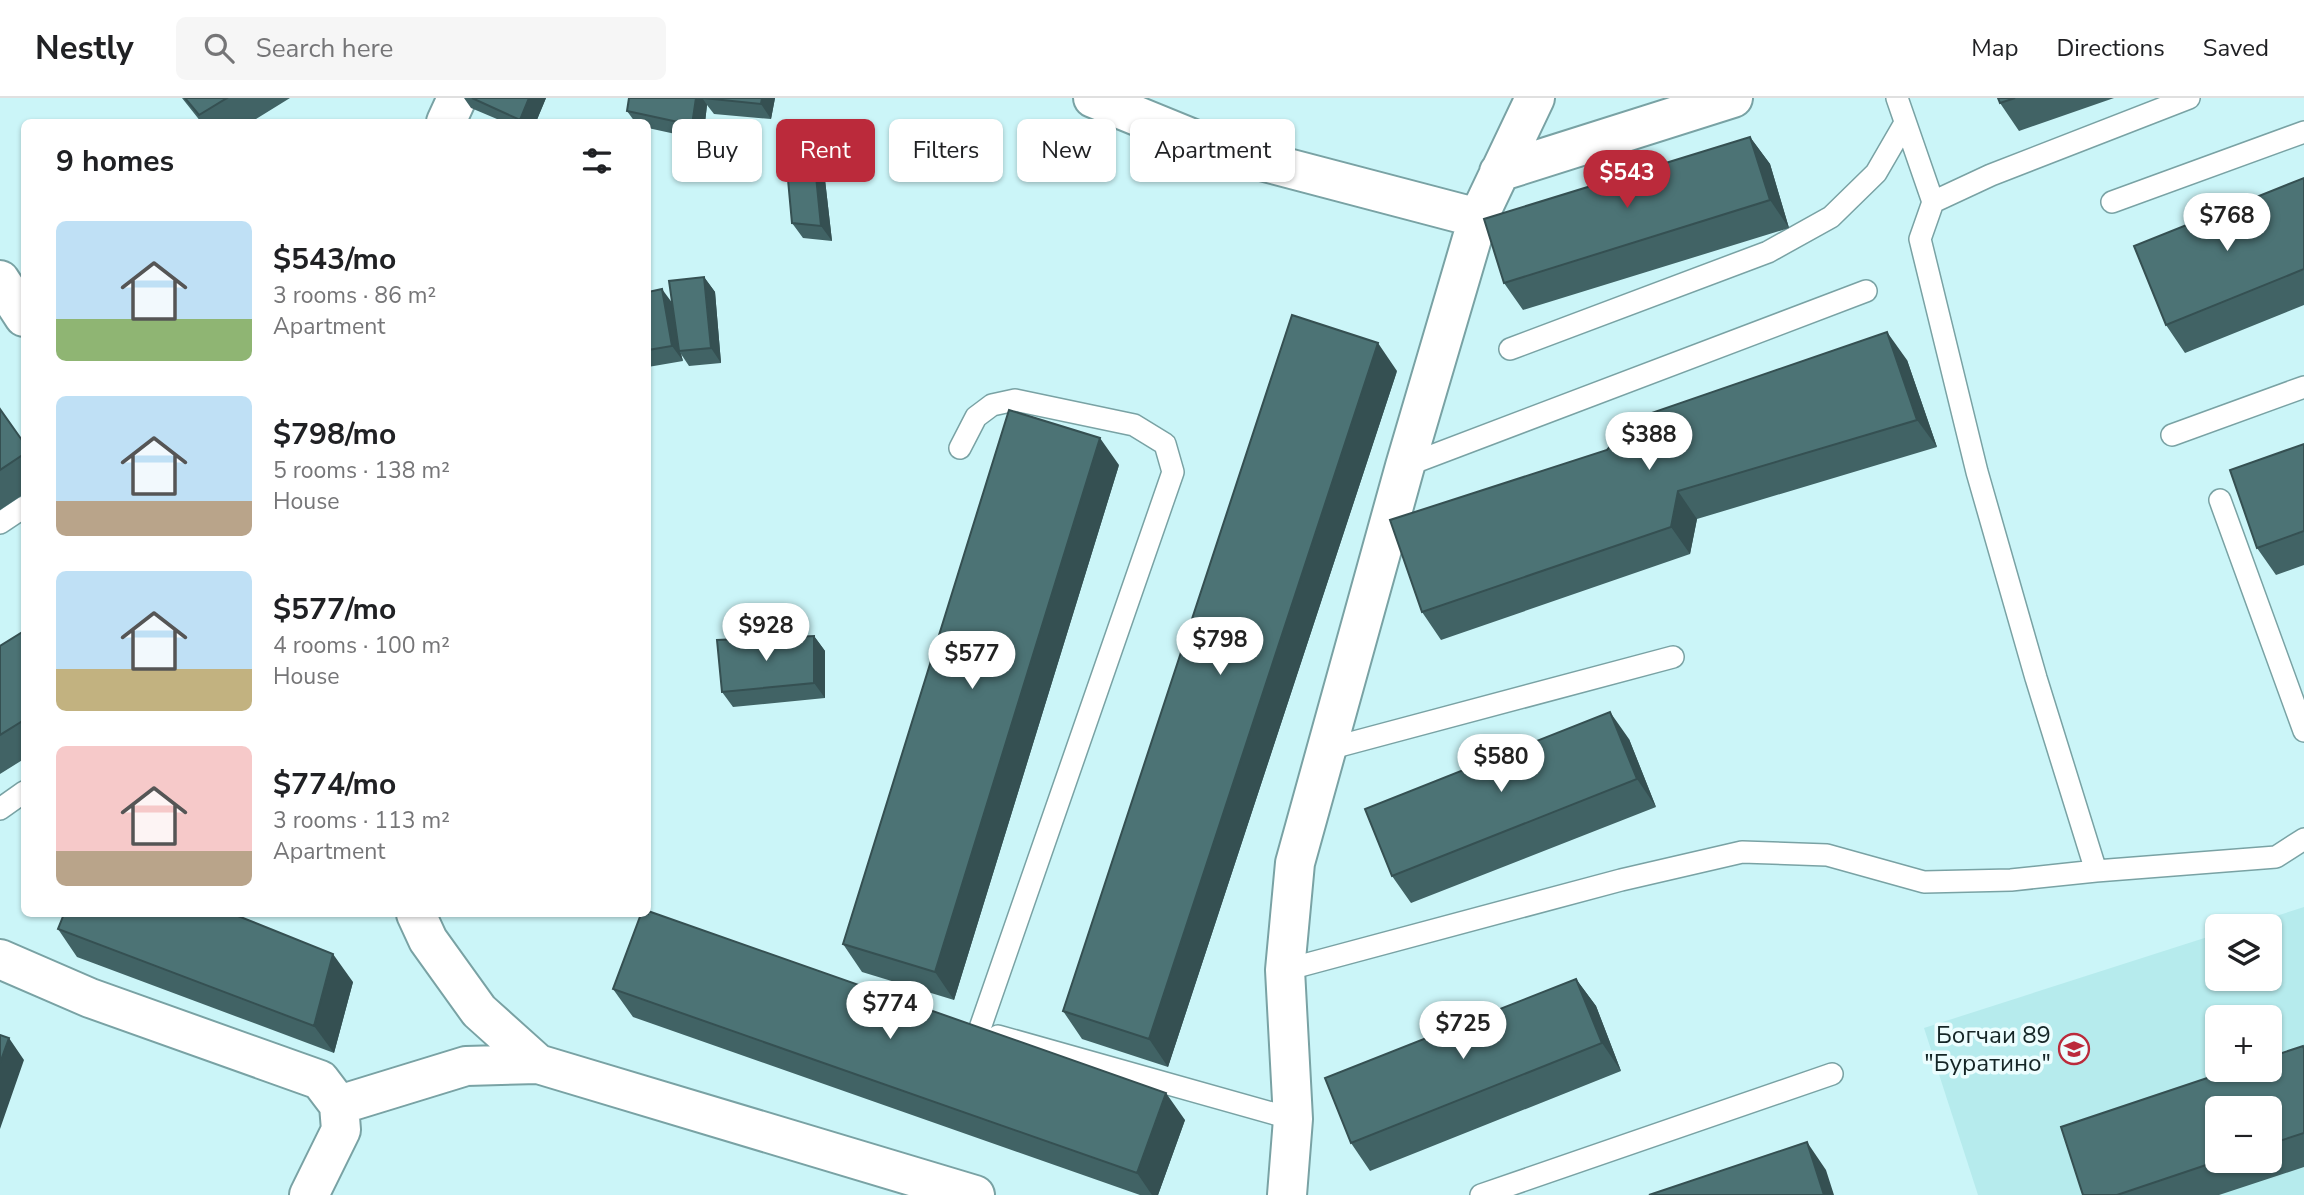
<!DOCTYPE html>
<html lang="en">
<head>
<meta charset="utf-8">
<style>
	body { margin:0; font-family:"Nunito Sans",sans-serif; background:#f6f6f6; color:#202124; height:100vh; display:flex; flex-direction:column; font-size:26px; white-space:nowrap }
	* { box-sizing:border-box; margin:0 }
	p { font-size:23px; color:#757577 }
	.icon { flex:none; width:38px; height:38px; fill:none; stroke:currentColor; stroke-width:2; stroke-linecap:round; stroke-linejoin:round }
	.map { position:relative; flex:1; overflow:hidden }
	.drawer { position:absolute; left:21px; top:21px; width:630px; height:798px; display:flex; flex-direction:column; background:#fff; border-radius:10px; box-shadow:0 2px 5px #0004 }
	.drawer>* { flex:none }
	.banner { position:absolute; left:672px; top:21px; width:665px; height:63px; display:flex; gap:14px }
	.tools { position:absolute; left:2205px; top:816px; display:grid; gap:14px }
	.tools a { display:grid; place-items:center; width:77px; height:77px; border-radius:10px; background:#fff; box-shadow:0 2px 5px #0004; font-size:35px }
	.price { position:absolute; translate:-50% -60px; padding:0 16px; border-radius:24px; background:#fff; color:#222; font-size:23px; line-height:46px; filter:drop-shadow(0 2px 4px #0008) }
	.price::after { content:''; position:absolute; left:50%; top:42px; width:21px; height:16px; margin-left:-10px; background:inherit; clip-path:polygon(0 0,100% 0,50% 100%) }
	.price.current { background:#bb2a3b; color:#fff }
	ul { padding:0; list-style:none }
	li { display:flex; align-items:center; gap:21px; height:175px; padding:0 35px }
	li span { display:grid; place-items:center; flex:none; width:196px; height:140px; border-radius:10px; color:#555 }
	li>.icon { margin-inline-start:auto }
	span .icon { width:84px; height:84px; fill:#fffc; stroke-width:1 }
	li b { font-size:30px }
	h2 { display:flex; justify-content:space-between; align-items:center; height:84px; padding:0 35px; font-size:30px }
	.tag { padding:0 24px; border-radius:10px; background:#fff; box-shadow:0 2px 5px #0004; font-size:24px; line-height:63px }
	.tag.current { background:#bb2a3b; color:#fff }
	header { display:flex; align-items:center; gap:42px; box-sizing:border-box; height:98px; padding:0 35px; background:#fff; border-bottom:2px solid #e0e0e0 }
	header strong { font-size:33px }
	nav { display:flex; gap:38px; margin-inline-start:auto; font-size:24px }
	.search { width:490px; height:63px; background:#f6f6f6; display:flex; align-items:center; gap:18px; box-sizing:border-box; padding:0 24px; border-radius:10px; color:#757577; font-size:26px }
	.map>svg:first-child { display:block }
	.built { fill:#b6ebed; fill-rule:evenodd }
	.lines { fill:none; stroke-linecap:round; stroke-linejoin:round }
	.lane-casing { stroke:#79a2a4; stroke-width:24 }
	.street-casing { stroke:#79a2a4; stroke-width:42 }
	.lane { stroke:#fff; stroke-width:21 }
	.street { stroke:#fff; stroke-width:38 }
	.wall { fill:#416365; fill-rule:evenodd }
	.shaded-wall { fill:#355052 }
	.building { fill:#4c7375; stroke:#355052; stroke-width:2 }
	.labels { text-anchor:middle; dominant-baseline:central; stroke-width:7; stroke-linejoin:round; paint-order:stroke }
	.poi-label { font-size:24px; fill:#152526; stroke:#ecfdfe; text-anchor:end }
</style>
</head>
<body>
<header>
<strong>Nestly</strong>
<div class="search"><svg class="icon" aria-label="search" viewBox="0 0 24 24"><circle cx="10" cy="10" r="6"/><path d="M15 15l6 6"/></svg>Search here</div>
<nav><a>Map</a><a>Directions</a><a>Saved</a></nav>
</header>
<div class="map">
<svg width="2304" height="1097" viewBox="0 0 2304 1097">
	<rect width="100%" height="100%" fill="#cbf5f8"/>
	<path class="built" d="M2304 809V1097H1978L1924 930 2217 836V880H2270V828H2245ZM2217 919H2270V971H2217ZM2217 1010H2270V1062H2217Z"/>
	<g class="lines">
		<g class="lane-casing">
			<path id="lane" d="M1897 0 1933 104
				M2112 104 2304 34
				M1510 251 1768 154 1831 119 1876 75 1905 25
				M2172 337 2304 289
				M960 350 976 319 992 307 1015 302 1134 327 1165 346 1173 374 979 933
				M1405 368 1866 193
				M2220 402 2304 633
				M0 425 24 409
				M1328 651 1673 559
				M0 711 24 694
				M2096 773 2036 580 1977 374 1920 141 1933 104 1991 77 2189 0
				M1285 872 1621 782 1742 754 1827 757 1924 784 2011 782 2096 773 2276 759 2304 741
				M998 938 1293 1021
				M1481 1097 1832 976"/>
		</g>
		<g class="street-casing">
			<path id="street" d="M1093 0 1223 53 1478 120
				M446 24 457 0
				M1499 74 1733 0
				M0 182 24 219
				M416 816 428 842 479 913 538 966
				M0 861 90 900 320 982 339 1007 341 1032 309 1097
				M339 1007 466 968 538 966 975 1097
				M1287 1097 1293 1021 1285 872 1295 765 1405 368 1478 120 1535 0"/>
		</g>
		<use href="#lane" class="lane"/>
		<use href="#street" class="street"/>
	</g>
	<path class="wall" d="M182 0H290L251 24H201Z
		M464 0H546L536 24H504L471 10Z
		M629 0H775L771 21 714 16 707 7 703 42 648 30V24H635L627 13Z
		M1998 0H2114L2019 33 2000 5Z
		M1750 39 1770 66 1789 130 1523 212 1504 185Z
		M814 58 824 73 832 143 803 140 792 125Z
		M2304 80V207L2185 255 2166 227Z
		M704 179 715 194 721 265 689 268 681 256 683 263 648 269V194L672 205Z
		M1907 262 1937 349 1697 421 1690 456 1441 542 1422 514Z
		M1397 273 1168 969 1082 941 1063 913Z
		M0 311 24 345V396L0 412Z
		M2304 346V467L2276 477 2257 450Z
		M1119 367 954 902 862 874 843 846Z
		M24 533V661L0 676V548Z
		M814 538 825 553V600L733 609 722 594Z
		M1629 641 1656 709 1411 805 1392 778Z
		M58 831 353 884 334 955 77 859Z
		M1576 881 1596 908 1621 973 1370 1073 1351 1045Z
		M613 891 1185 1022 1158 1097H1140L633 919Z
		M2304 949V1069L2219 1097H2083ZM2270 1010V1062H2217Z"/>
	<path class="shaded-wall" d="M529 0H546L536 24H522L520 22Z
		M696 0H708L703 1 707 7 703 42 692 27Z
		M762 0H775L771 21 761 6Z
		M1750 39 1770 66 1789 130 1770 102Z
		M814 58 824 73 832 143 821 128Z
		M704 179 715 194 721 265 711 250Z
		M662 191 673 206 679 253 681 256 683 263 672 248Z
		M1887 234 1907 262 1937 349 1917 322Z
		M1378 245 1397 273 1168 969 1149 941Z
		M1100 340 1119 367 954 902 935 874Z
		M1678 393 1697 421 1690 456 1671 429Z
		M814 538 825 553V600L814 585Z
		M1610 614 1629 641 1656 709 1637 681Z
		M333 856 353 884 334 955 314 928Z
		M1576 881 1596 908 1621 973 1602 945Z
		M9 940 24 962 0 1031V965Z
		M1166 995 1185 1022 1158 1097H1152L1137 1075Z
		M1807 1044 1826 1072 1834 1097H1824Z"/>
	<path class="building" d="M185 0H227L199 17Z
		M472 0H529L520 22Z
		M629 0H696L692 27 627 13Z
		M703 0H762L761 6Z
		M1998 0H2015L2000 5Z
		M1750 39 1770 102 1504 185 1484 121Z
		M814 58 821 128 792 125 786 60Z
		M2304 80V171L2166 227 2134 148Z
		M704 179 711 250 679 253 669 183Z
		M662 191 672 248 648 252V194Z
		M1292 217 1378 245 1149 941 1063 913Z
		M1887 234 1917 322 1678 393 1671 429 1422 514 1390 422 1607 352 1634 321Z
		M0 311 24 345V356L0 372Z
		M1009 312 1100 340 935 874 843 846Z
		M2304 346V433L2257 450 2230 372Z
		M24 533V622L0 637V548Z
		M814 538V585L722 594 717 542Z
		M1610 614 1637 681 1392 778 1365 711Z
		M648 813 1166 995 1137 1075 613 891 641 816H648Z
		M64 816H233L333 856 314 928 58 831Z
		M1576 881 1602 945 1351 1045 1325 980Z
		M0 937 9 940 0 965Z
		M2303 948 2304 951V1035L2270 1046V1010H2217V1062H2221L2117 1097H2083L2061 1029 2234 971H2270V959Z
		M1807 1044 1824 1097H1649Z"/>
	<defs>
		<g id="school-ring" transform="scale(1.575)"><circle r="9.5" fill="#ecfdfe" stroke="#bb2a3b" stroke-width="1.5"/><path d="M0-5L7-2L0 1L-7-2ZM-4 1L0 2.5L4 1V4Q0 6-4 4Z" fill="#bb2a3b"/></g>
	</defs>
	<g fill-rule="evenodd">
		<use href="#school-ring" x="2074" y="951"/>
	</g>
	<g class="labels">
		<g class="poi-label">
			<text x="2051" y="937">Богчаи 89<tspan x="2051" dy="28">"Буратино"</tspan></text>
		</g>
	</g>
</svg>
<div class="tools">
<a><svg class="icon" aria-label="layers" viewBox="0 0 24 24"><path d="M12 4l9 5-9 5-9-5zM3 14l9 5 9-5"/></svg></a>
<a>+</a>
<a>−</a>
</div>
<b class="price current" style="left:1627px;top:112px">$543</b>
<b class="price" style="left:2227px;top:155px">$768</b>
<b class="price" style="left:1649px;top:374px">$388</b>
<b class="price" style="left:766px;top:565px">$928</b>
<b class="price" style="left:1220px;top:579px">$798</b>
<b class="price" style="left:972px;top:593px">$577</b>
<b class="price" style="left:1501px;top:696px">$580</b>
<b class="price" style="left:890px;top:943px">$774</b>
<b class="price" style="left:1463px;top:963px">$725</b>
<div class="banner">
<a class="tag">Buy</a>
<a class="tag current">Rent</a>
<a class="tag">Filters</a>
<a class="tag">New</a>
<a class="tag">Apartment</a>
</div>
<section class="drawer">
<h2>9 homes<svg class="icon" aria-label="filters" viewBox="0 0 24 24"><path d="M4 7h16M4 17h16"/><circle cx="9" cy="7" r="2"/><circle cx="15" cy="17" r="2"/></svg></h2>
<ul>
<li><span style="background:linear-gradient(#bfe0f5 70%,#8fb573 0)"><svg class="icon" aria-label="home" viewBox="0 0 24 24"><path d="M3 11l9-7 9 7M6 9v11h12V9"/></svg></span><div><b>$543/mo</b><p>3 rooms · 86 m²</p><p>Apartment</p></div></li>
<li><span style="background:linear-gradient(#bfe0f5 75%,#b9a48a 0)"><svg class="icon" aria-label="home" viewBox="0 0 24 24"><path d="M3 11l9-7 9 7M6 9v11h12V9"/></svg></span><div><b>$798/mo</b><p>5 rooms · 138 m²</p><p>House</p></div></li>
<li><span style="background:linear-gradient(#bfe0f5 70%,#c2b280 0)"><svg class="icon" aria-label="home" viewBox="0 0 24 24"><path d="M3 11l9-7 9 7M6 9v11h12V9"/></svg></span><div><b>$577/mo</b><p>4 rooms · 100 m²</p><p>House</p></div></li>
<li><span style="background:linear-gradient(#f6c9c9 75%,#b9a48a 0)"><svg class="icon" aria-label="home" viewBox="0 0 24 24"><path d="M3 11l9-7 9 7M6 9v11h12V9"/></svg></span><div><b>$774/mo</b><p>3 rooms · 113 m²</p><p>Apartment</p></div></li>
</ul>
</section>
</div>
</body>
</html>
